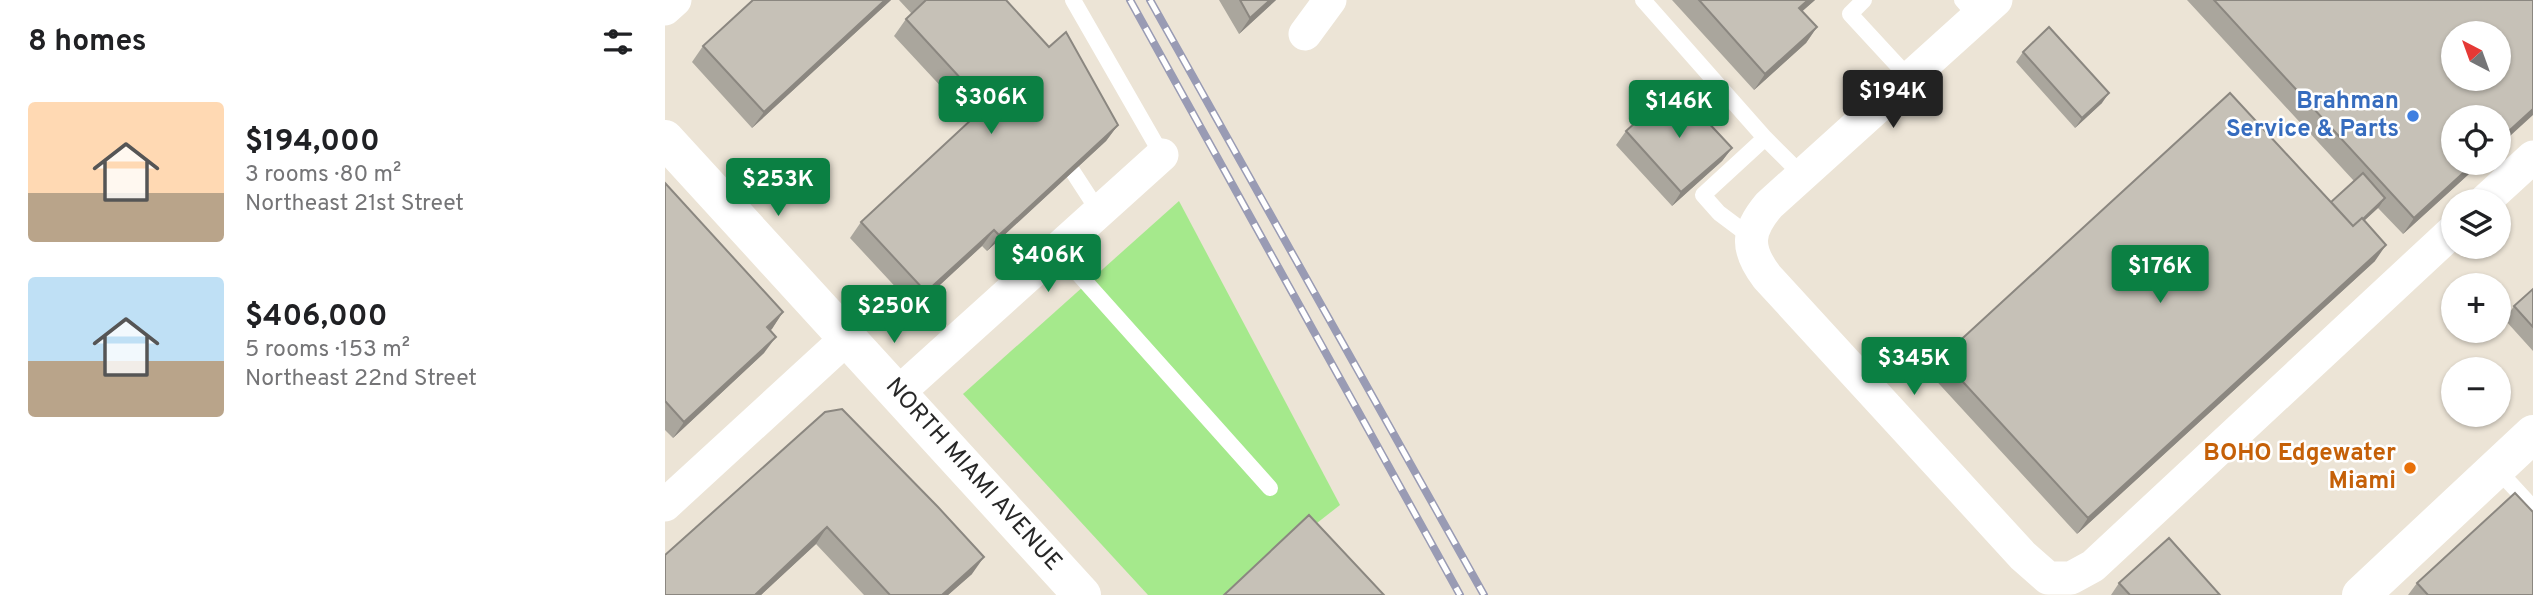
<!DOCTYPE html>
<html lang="en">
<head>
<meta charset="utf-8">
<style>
	body { margin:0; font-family:Overpass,sans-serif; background:#f2f2f2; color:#202124; height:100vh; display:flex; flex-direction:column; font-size:26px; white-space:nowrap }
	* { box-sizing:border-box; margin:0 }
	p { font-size:23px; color:#757577 }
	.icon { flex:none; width:38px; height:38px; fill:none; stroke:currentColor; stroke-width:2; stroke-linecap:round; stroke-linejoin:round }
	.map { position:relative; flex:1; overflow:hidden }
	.sheet { display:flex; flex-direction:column; background:#fff; width:665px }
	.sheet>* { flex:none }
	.needle { width:46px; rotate:319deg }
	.tools { position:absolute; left:1776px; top:21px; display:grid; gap:14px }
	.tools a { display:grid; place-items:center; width:70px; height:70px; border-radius:50%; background:#fff; box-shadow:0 2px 5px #0004; font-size:35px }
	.price { position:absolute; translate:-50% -60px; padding:0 16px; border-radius:7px; background:#0b8043; color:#fff; font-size:23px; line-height:46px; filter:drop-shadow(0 2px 4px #0008) }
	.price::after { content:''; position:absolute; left:50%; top:42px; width:21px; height:16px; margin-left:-10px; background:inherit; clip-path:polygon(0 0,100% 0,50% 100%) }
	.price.selected { background:#222; color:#fff }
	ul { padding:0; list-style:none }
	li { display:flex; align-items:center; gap:21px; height:175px; padding:0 28px }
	li span { display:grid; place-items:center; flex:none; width:196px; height:140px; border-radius:7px; color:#555 }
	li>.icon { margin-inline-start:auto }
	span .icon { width:84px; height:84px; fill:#fffc; stroke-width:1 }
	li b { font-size:30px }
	h2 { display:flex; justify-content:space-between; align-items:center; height:84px; padding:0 28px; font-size:30px }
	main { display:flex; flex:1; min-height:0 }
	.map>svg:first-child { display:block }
	.green { fill:#a5e98c }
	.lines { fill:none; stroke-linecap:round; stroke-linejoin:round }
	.service { stroke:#fff; stroke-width:16 }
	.minor { stroke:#fff; stroke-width:33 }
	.secondary { stroke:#fff; stroke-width:38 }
	.rail-casing { stroke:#999bb4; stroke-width:8 }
	.rail { stroke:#fff; stroke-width:5; stroke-dasharray:16; stroke-linecap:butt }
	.wall { fill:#aaa69d }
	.shaded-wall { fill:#8b8780 }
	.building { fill:#c6c1b7; stroke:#8b8780; stroke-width:2; fill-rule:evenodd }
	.shop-dot { fill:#3f7fe0; stroke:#fff; stroke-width:2.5 }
	.food-dot { fill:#e8710a; stroke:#fff; stroke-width:2.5 }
	.labels { text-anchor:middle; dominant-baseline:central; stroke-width:5; stroke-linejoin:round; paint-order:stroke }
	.shop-label { font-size:24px; font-weight:bold; fill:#366cbe; stroke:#fff; text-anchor:end }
	.food-label { font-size:24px; font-weight:bold; fill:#c56008; stroke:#fff; text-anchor:end }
	.street-label { font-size:24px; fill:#272727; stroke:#fff }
</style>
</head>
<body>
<main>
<section class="sheet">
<h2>8 homes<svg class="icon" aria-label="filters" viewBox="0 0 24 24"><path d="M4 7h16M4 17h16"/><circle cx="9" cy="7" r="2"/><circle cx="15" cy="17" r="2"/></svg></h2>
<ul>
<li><span style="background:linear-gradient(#ffd9b3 65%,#b9a48a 0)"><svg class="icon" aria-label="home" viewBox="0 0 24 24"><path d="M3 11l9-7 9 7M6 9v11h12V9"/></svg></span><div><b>$194,000</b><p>3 rooms · 80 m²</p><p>Northeast 21st Street</p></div></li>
<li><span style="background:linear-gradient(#bfe0f5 60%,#b9a48a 0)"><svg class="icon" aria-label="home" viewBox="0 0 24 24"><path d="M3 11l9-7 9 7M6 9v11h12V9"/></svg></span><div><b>$406,000</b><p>5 rooms · 153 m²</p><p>Northeast 22nd Street</p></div></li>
</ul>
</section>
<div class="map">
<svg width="1868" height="595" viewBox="0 0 1868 595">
	<rect width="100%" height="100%" fill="#ece4d6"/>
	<path class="green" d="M514 201 675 505 560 595H483L298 394Z"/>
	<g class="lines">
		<path class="service" d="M408 0 497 155
			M978 0 1100 138 1138 176
			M1199 0 1185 14 1245 79
			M1297 0 1312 17
			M408 172 434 212
			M1086 237 1054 213 1038 195 1100 138
			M392 250 605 488
			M1832 469 1868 508"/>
		<path class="minor" d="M1331 0 1104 205C1082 231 1080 248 1102 277L1358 556 1383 578H1406L1428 566 1788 231
			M0 9 10 0
			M640 34 665 0
			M1820 201 1868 157
			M233 393 497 155
			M0 505 182 338"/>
		<path class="secondary" d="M0 139 417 595
			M1696 595 1868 434"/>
		<g class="rail-casing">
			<path id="rail" d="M465 0 795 595
				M485 0 819 595"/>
		</g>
		<use href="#rail" class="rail"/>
	</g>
	<path class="wall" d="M88 0H226L87 128 27 62 38 46Z
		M234 0H341L453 125 441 141 322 251 317 246 250 308 185 238 196 222 307 120 229 36 241 19 247 14Z
		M554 0H611L574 34Z
		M1007 0H1150L1137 11 1152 27 1141 43 1089 90Z
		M1522 0H1868L1788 163H1816L1738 234 1713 208 1699 221 1710 261 1412 534 1265 374 1276 358 1666 202 1689 181Z
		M1358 52 1437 103 1410 128 1351 62Z
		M961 131 1067 148 1057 161 1007 206 951 145Z
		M0 183 118 312 105 331 99 353 8 438 0 430Z
		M1868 289V351L1840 320 1849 306Z
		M160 412 307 574 283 595H199L151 544 96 595H0Z
		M1454 583 1555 595H1446Z
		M1752 583 1868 595H1743Z"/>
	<path class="shaded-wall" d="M220 0H226L87 128 99 112Z
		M605 0H611L574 34 585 18Z
		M1143 0H1150L1123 24 1134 8Z
		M1152 27 1141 43 1089 90 1100 74Z
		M1444 93 1437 103 1410 128 1417 118Z
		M1868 109V115L1834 146V140Z
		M453 125 441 141 322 251 334 235Z
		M1067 148 1057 161 1007 206 1016 192Z
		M1809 163H1816L1738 234 1749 218Z
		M1720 198 1714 207 1676 242 1683 233Z
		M329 230 317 246 250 308 261 292Z
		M1721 245 1710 261 1412 534 1423 518Z
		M118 312 107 329 90 344 102 327Z
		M111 337 99 353 8 438 19 422Z
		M162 527 151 544 96 595H90Z
		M319 557 307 574 283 595H277Z"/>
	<path class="building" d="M88 0H220L99 112 38 46Z
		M261 0H341L384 47 401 32 453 125 334 235 329 230 261 292 196 222 321 106 241 19Z
		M575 0H605L585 18Z
		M1034 0H1143L1134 8 1152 27 1100 74Z
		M1549 0H1868V109L1834 140V117H1788V163H1809L1749 218ZM1788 33H1834V79H1788Z
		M1384 27 1444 93 1417 118 1358 52Z
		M1010 87 1067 148 1016 192 961 131Z
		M1565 93 1688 226 1697 218 1721 245 1423 518 1276 358Z
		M1698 173 1720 198 1698 219 1697 218 1688 226 1666 202Z
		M0 183 118 312 102 327 111 337 19 422 0 401Z
		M1868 289V327L1849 306Z
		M177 409 273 507 319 557 277 595H225L162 527 90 595H0V555L160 412Z
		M1850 493 1868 512V595H1763L1752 583Z
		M644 515 719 595H559Z
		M1504 538 1555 595H1465L1454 583Z"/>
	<circle class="shop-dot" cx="1748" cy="116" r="7"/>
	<circle class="food-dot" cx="1745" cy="468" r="7"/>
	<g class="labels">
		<g class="shop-label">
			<text x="1734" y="102">Brahman<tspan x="1734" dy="28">Service &amp; Parts</tspan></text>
		</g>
		<g class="food-label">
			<text x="1731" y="454">BOHO Edgewater<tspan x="1731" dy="28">Miami</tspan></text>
		</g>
		<g class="street-label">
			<text transform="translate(308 475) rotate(48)">NORTH MIAMI AVENUE</text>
		</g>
	</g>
</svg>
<div class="tools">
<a><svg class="needle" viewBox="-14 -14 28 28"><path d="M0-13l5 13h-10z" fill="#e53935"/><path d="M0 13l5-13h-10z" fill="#757577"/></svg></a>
<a><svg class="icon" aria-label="locate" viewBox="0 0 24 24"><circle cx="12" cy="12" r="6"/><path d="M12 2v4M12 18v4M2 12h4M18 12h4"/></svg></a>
<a><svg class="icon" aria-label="layers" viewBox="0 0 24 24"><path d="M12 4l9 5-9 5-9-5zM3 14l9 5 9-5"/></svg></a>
<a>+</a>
<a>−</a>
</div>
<b class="price selected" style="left:1228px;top:130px">$194K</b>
<b class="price" style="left:326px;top:136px">$306K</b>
<b class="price" style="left:1014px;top:140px">$146K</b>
<b class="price" style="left:113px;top:218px">$253K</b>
<b class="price" style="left:383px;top:294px">$406K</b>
<b class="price" style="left:1495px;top:305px">$176K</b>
<b class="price" style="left:229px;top:345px">$250K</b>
<b class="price" style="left:1249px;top:397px">$345K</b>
</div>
</main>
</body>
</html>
